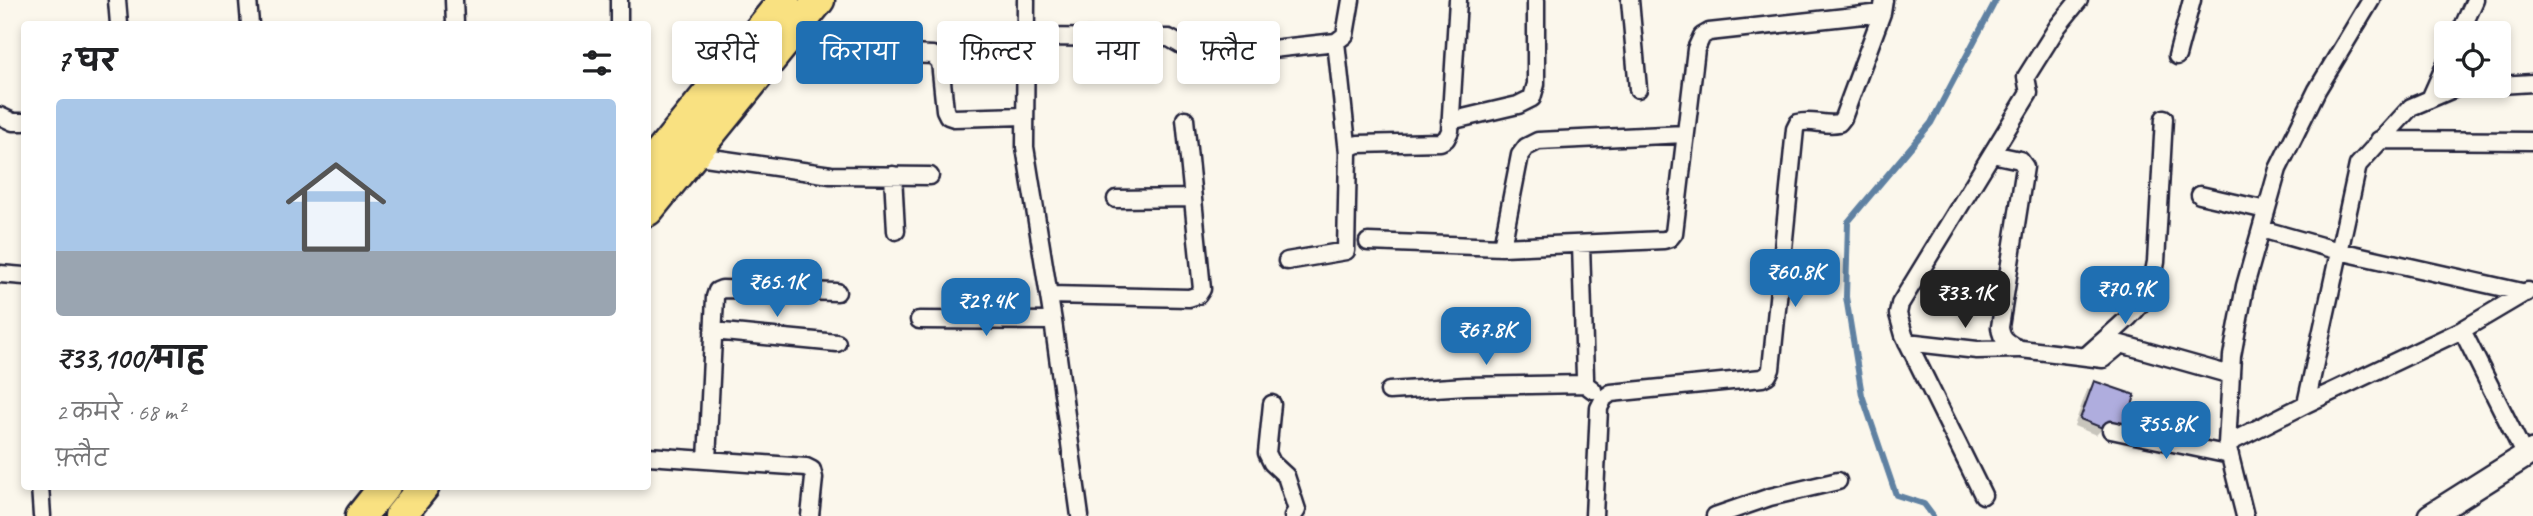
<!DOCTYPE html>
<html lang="hi">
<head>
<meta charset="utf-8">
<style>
	body { margin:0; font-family:Caveat,"Playpen Sans Deva",sans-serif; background:#f2f2f2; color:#202124; height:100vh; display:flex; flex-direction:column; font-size:26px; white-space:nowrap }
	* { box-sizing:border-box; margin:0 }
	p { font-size:23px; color:#757577 }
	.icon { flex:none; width:38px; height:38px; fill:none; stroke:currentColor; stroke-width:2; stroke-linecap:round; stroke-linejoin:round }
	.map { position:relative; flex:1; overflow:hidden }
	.details { position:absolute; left:21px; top:21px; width:630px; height:469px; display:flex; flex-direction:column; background:#fff; border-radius:7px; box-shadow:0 4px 10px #0003 }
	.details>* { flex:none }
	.guide { position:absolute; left:672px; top:21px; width:665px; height:63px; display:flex; gap:14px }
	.tools { position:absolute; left:2434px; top:21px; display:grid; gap:14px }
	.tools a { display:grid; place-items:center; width:77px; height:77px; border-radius:7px; background:#fff; box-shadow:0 4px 10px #0003; font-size:35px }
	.price { position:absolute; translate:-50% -60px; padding:0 16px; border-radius:14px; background:#1f6fb2; color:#fff; font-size:23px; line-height:46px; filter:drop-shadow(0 2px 4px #0008) }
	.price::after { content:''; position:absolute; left:50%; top:42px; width:21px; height:16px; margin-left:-10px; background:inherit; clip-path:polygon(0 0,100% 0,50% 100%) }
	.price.selected { background:#222; color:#fff }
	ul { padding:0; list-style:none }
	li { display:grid; align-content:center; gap:14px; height:371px; padding:0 35px }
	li+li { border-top:2px solid #e0e0e0 }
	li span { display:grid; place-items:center; height:217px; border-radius:7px; color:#555 }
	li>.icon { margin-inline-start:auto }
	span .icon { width:126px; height:126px; fill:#fffc; stroke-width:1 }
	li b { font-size:30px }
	h2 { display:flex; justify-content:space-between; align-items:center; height:84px; padding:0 35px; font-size:30px }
	.tag { padding:0 24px; border-radius:7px; background:#fff; box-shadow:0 4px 10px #0003; font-size:24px; line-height:63px }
	.tag.selected { background:#1f6fb2; color:#fff }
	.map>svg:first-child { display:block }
	.shadow { fill:#0003 }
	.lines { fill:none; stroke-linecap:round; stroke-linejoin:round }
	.stream { stroke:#5f81a2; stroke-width:6 }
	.building { fill:#afadde; stroke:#22223b; stroke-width:2 }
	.street-casing { stroke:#22223b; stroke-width:21 }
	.secondary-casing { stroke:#22223b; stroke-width:28 }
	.highway-casing { stroke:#22223b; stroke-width:35 }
	.street { stroke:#fbf7ec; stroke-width:16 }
	.secondary { stroke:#fbf7ec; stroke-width:23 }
	.highway { stroke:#f9e181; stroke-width:30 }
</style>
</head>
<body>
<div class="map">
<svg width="2533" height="516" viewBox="0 0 2533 516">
	<rect width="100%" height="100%" fill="#fbf7ec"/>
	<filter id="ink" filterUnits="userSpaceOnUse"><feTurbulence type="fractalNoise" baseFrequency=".0143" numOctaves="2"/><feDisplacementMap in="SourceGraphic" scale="14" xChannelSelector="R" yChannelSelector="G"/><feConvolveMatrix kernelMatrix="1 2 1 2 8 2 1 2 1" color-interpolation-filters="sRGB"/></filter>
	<g filter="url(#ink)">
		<path class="shadow" d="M2095 383 2117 436 2101 430 2096 435 2074 426 2087 390Z"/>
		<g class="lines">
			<path class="stream" d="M1933 516 1924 504 1896 495 1862 395 1846 297 1848 222 1931 123 1996 0"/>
		</g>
		<path class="building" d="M2094 381 2135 395 2126 429 2107 423 2105 429 2080 419Z"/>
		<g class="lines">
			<g class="street-casing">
				<path id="street" d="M117 0 119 24
					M248 0 250 24
					M454 0 455 24
					M1026 0 1025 147 1053 321 1080 516
					M1630 0 1638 89
					M619 24V0
					M2460 33 2475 0
					M1024 37 1169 38 1195 53 1208 56 1336 42 1345 35 1351 0
					M1336 42 1348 153
					M882 53 933 55 940 62 945 110 948 116 954 118 1024 116
					M2177 56 2192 0
					M2499 85 2533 83
					M2430 99 2446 63
					M0 116 13 122H24
					M1450 121 1518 105 1532 98 1536 84V0
					M2379 140 2533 141
					M1992 154 2020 160 2025 167 2000 327C2001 340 2009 345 2021 349L2103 359 2121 344 2231 375
					M691 155 831 175 930 176
					M893 175 896 231
					M2200 195 2266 210
					M1116 199 1193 198
					M2261 229 2339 251 2526 293
					M1368 242 1502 247 1664 240 1670 238 1674 233 1696 49 1702 36 1709 32 1882 13
					M1581 244 1585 377V384L1593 390
					M1502 247 1520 155 1526 147 1538 141 1685 134
					M1287 261 1346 251 1348 153 1350 147 1358 144 1440 142 1446 139 1450 131 1458 0
					M0 274 24 276
					M1049 295 1189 298 1198 295 1202 289 1185 119
					M919 320 1053 321
					M2462 330 2525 456
					M713 331 837 343
					M1907 342 1977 350 2019 349
					M2085 357C2101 341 2138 314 2147 294 2152 284 2154 273 2156 262L2164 118
					M1389 391 1466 386 1585 384
					M1272 404 1267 453 1272 463 1286 476 1297 510 1293 516
					M2306 404 2462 330 2528 291
					M2111 430 2230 455
					M2227 444 2232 356 2245 286 2278 169 2317 90 2371 0
					M648 456 806 467 812 470 814 478 810 516
					M707 460 715 297 717 291 722 289 837 292
					M40 486 42 516
					M1983 495 1904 335 1898 314 1900 304 2029 93 2026 77 2058 26 2079 0
					M1594 516 1599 408 1604 398 1611 393 1762 378 1768 375 1771 369 1795 129 1798 123C1811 119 1825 126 1839 123L1843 118 1882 13 1884 0
					M1715 516 1770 497 1838 481
					M2245 516 2227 444 2306 404 2358 165 2411 107 2458 87 2483 86"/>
			</g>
			<g class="secondary-casing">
				<path id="secondary" d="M2430 516 2533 451"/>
			</g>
			<g class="highway-casing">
				<path id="highway" d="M648 168 784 0
					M648 210 819 0
					M361 516 385 486
					M400 516 424 486"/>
			</g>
			<use href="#street" class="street"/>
			<use href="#secondary" class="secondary"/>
			<use href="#highway" class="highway"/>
		</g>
	</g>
</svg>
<div class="tools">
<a><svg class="icon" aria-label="locate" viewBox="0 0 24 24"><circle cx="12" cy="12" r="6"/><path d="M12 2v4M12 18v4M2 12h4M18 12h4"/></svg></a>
</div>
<b class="price" style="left:1795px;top:309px">₹60.8K</b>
<b class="price" style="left:777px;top:319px">₹65.1K</b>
<b class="price" style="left:2125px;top:326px">₹70.9K</b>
<b class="price selected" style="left:1965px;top:330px">₹33.1K</b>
<b class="price" style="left:986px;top:338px">₹29.4K</b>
<b class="price" style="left:1486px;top:367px">₹67.8K</b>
<b class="price" style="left:2166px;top:461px">₹55.8K</b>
<div class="guide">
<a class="tag">खरीदें</a>
<a class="tag selected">किराया</a>
<a class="tag">फ़िल्टर</a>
<a class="tag">नया</a>
<a class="tag">फ़्लैट</a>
</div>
<section class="details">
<h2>7 घर<svg class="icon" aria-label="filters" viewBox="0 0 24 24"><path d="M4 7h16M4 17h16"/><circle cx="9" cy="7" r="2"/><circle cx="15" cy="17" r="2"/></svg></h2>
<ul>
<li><span style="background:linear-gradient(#a9c7e8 70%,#9aa5b1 0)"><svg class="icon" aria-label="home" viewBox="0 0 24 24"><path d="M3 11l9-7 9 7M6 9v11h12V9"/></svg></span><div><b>₹33,100/माह</b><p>2 कमरे · 68 m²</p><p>फ़्लैट</p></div></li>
</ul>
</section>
</div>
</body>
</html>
